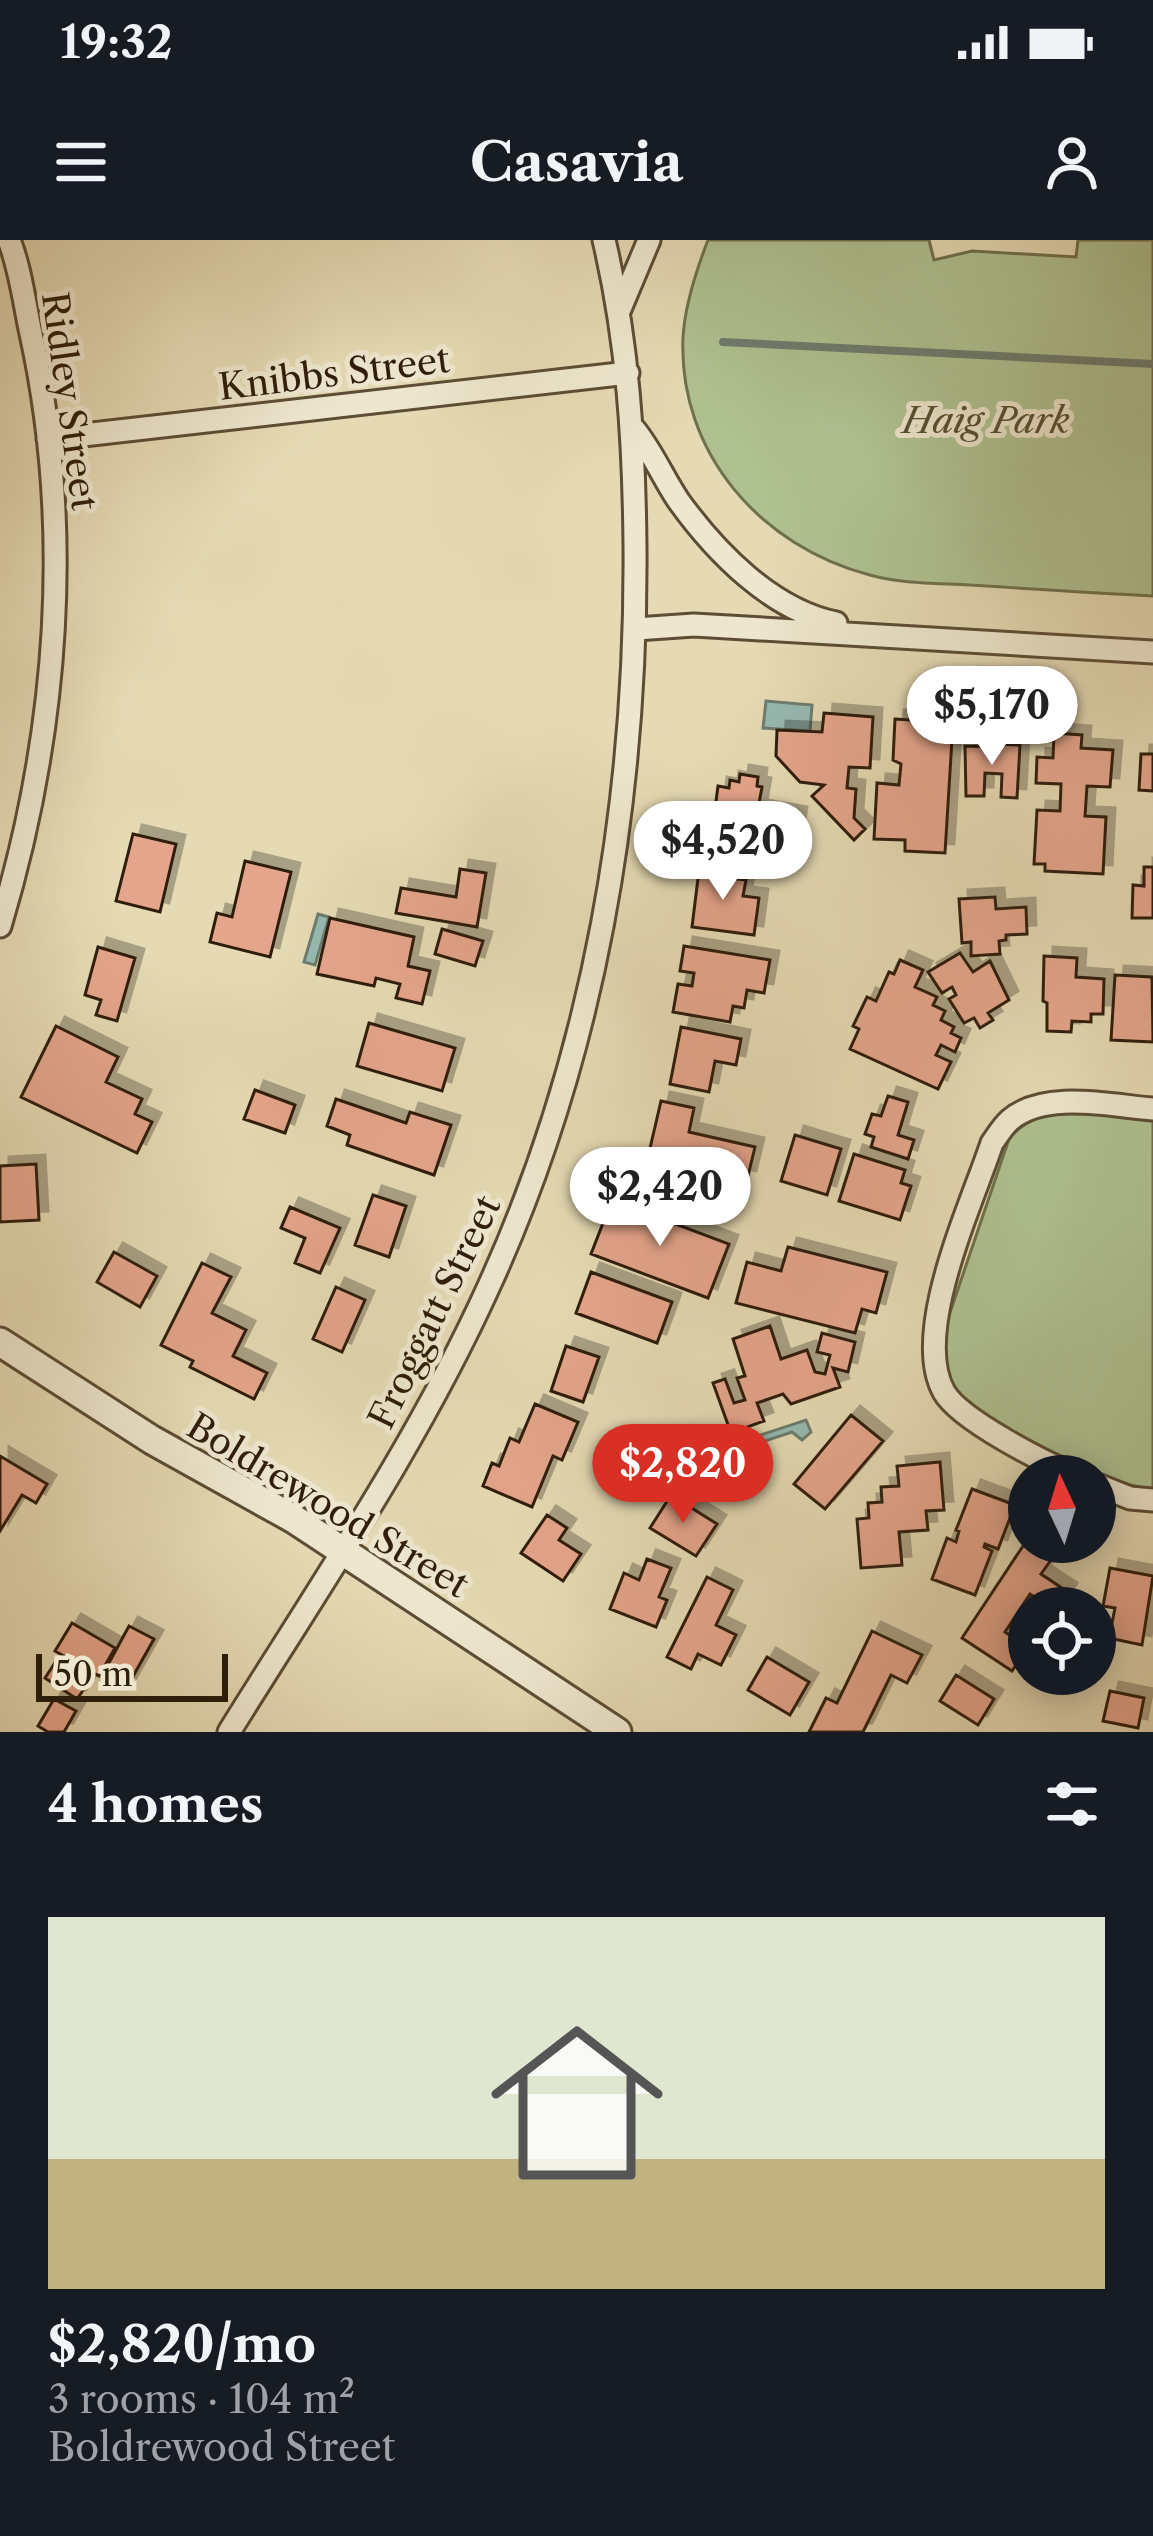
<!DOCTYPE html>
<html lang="en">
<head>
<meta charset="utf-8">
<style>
	body { margin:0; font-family:"Libre Caslon Text",serif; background:#242831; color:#f1f3f6; height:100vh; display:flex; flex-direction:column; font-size:45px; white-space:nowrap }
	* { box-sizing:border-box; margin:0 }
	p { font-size:39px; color:#9ea1a6 }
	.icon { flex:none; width:66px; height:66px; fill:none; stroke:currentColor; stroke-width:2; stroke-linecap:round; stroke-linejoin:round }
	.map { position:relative; height:1492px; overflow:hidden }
	.sheet { display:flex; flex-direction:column; background:#171b24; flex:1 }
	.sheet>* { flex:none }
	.needle { width:78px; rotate:356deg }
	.buttons { position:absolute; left:1008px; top:1215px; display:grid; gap:24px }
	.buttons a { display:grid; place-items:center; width:108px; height:108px; border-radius:50%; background:#171b24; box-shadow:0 6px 30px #0003; font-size:60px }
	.scale { position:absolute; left:36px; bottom:30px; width:192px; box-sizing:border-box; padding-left:12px; border:6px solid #2f1e09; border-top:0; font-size:33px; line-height:42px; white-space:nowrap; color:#2f1e09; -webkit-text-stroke:9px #eee7ce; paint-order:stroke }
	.price { position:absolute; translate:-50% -102px; padding:0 27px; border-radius:42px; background:#fff; color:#222; font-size:39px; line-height:78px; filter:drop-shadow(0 3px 6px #0008) }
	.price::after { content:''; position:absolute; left:50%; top:72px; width:36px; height:27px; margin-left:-18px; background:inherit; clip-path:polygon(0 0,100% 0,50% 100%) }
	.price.active { background:#d93025; color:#fff }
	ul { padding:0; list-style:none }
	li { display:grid; align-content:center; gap:24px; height:636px; padding:0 48px }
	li+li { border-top:3px solid #363941 }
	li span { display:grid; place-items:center; height:372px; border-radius:0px; color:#555 }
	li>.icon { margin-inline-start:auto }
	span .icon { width:216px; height:216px; fill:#fffc; stroke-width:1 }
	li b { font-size:51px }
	h2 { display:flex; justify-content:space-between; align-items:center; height:144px; padding:0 48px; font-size:51px }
	.status { display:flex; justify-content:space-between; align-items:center; height:84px; padding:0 60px; background:#171b24; direction:ltr }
	.status svg { height:33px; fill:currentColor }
	header { display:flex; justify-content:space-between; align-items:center; height:156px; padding:0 48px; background:#171b24; font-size:54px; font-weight:700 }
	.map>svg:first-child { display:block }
	.green { fill:#afc191; stroke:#6f704d; stroke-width:3 }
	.water { fill:#96bab2; stroke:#6d7c6e; stroke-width:3 }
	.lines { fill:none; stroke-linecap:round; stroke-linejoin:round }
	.stream { stroke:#6d7c6e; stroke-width:8 }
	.building { fill:#e5a58c; stroke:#2f1e09; stroke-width:3; filter:url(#shadow) }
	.minor-casing { stroke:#5c4d34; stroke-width:27 }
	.tertiary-casing { stroke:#5c4d34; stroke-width:33 }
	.minor { stroke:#eee7ce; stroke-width:21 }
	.tertiary { stroke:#eee7ce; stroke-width:27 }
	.labels { text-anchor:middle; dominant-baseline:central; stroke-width:10; stroke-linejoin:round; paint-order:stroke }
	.street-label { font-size:36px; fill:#2f1e09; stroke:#eee7ce }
	.park-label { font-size:36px; font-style:italic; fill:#554f32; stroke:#eee7ce }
</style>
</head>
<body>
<div class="status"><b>19:32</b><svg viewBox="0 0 49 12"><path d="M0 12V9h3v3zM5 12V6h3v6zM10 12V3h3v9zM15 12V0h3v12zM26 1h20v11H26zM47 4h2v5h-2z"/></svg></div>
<header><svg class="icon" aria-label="menu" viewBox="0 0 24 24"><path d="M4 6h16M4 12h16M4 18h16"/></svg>Casavia<svg class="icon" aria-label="person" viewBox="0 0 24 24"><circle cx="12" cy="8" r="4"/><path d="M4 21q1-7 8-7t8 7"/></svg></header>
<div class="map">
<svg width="1153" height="1492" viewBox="0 0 1153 1492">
	<defs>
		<filter id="shadow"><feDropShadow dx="9" dy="-9" stdDeviation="0" flood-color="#0004"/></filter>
	</defs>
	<rect width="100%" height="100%" fill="#e5dab4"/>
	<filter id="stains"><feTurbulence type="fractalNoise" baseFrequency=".00167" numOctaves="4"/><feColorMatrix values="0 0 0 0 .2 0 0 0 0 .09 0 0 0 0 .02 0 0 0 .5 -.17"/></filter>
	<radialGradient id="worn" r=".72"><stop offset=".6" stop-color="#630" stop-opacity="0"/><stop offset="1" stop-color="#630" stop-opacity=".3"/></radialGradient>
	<path class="green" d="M929 0 934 20 972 11 1076 17 1078 0H1153V356C1092 353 1031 349 970 345 938 343 902 344 870 335 762 307 678 214 683 97 685 64 696 31 708 0Z
		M1067 871 1153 877V1249C1108 1247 984 1183 955 1149 942 1134 941 1114 942 1096L1009 899C1025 879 1042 876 1067 871Z"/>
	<path class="water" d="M766 461 812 465 810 491 763 488Z
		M318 674 329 677 315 725 304 722Z
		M806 1180 811 1192 802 1200 792 1192 735 1211 733 1204Z"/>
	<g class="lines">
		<path class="stream" d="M723 102 1153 124"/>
	</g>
	<path class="building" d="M824 473 873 477 870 528 849 527 847 548 856 549 854 578 865 589 854 600 812 556 824 545 800 542 776 516 777 490 822 492Z
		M895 479 953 483 945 613 905 611V600L874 599 877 543 899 545 901 524 893 520Z
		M1054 493 1082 495 1081 508 1113 510 1110 547 1087 546 1085 576 1106 577 1103 634 1045 631V624H1034L1037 570 1060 571 1061 544 1036 543 1037 517 1053 518Z
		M998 504 1020 505 1017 558 1001 557 1002 534 985 533 984 556H966L965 506 998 507Z
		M1141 514H1153V551L1139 550Z
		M740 534 758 537 757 546 762 547 758 569 798 576 793 606 778 604 777 611 746 606 747 598 719 593 723 570 715 569 718 546 729 548 730 540 739 542Z
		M133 594 176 604 160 672 116 661Z
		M245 621 291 632 270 717 210 702 217 673 232 677Z
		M700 622 722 625 720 637 746 640 743 656 759 658 754 695 692 687Z
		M1144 627H1153V678H1132L1133 645 1144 646Z
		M460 629 486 633 477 687 396 673 401 648 456 657Z
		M995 657 996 669 1026 667 1027 694 1006 695V700L999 701 1000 714 971 716V702L962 703 959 659Z
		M330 678 414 697 408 726 430 731 422 764 396 758 400 744 376 738 374 746 317 734Z
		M442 689 483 701 475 726 435 714Z
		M684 706 770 720 764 753 747 750 744 768 733 766 730 782 673 772 678 744 692 746 694 733 680 731Z
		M98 707 135 718 117 781 96 775 101 760 85 755Z
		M960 713 973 732 990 721 1009 760 988 773 993 780 980 788 974 778 964 783 949 759 956 755 952 747 942 753 928 732Z
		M1044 716 1077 718 1076 737 1104 739 1103 774H1091V782L1072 781 1071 792 1047 791V763L1043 761Z
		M900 720 923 730 915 747 937 757 933 765 945 771 941 780 954 787 951 793 961 798 955 812 941 805 936 815 951 822 938 849 850 809 859 789 853 786 867 757 876 761 889 732 894 734Z
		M1115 735 1152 737 1153 802 1111 800Z
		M369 783 455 808 442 851 357 826Z
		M56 786 118 817 106 842 142 859 135 874 152 882 137 913 21 857Z
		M681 787 741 799 736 825 715 821 709 852 670 844Z
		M255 850 295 865 285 893 244 879Z
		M888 856 908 862 898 895 914 900 908 919 871 907 874 897 865 894 872 874 881 876Z
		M336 859 406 883 410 872 451 885 434 935 347 905 350 895 327 886Z
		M661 861 694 868 689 892 755 907 747 940 648 917Z
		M795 895 841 909 827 955 781 941Z
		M854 914 905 930 901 943 911 946 900 980 839 961Z
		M36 924 39 980 0 982V926Z
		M373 955 406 966 389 1017 355 1005Z
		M612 960 729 1004 708 1058 591 1014Z
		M290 967 340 988 320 1033 295 1023 305 998 281 988Z
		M788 1007 887 1032 876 1073 862 1069 855 1093 736 1063 747 1022 781 1031Z
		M114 1012 157 1036 140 1067 97 1042Z
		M202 1023 231 1037 212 1073 246 1090 233 1116 267 1133 254 1159 190 1127 193 1121 161 1105Z
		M591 1032 672 1062 657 1103 576 1073Z
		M336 1047 365 1060 342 1112 313 1099Z
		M770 1086 781 1119 807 1110 815 1132 825 1134 830 1115 817 1112 822 1093 855 1102 848 1132 833 1128 840 1147 791 1164 783 1154 757 1163 764 1181 731 1193 713 1143 725 1139 734 1163 745 1160 737 1138 745 1136 733 1099Z
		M566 1106 599 1117 583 1162 551 1151Z
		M535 1164 578 1182 562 1220 553 1216 532 1267 483 1246 492 1223 499 1226 510 1198 519 1202Z
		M851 1175 883 1201 825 1269 794 1244Z
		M0 1216 47 1244 36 1263 22 1255 0 1291Z
		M940 1222 944 1270 926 1271 928 1290 899 1292 902 1325 861 1328 857 1279 869 1278 868 1263 882 1262 881 1247 899 1246 897 1226Z
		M972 1249 1015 1265 998 1309 985 1304 984 1307 992 1311 975 1355 932 1339 947 1298 956 1302 959 1291 956 1290Z
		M671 1255 717 1284 696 1316 650 1288Z
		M547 1275 567 1288 559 1300 581 1314 563 1341 521 1313Z
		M1025 1303 1051 1320 1041 1334 1068 1352 1058 1368H1051L1030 1354 1005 1392 1028 1407 1012 1431 962 1398Z
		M647 1319 671 1328 659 1357 667 1360 656 1387 610 1369 624 1333 639 1340Z
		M1110 1328 1153 1336 1142 1405 1109 1398 1115 1368 1103 1366Z
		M707 1337 733 1350 716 1385 736 1395 721 1425 698 1414 691 1429 667 1417Z
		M72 1383 115 1408 99 1436 55 1411Z
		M129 1386 154 1399 127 1447 103 1434Z
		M872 1391 922 1415 907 1443 891 1435 863 1492H809L826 1458 837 1463Z
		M767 1417 809 1442 790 1475 748 1450Z
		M58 1418 91 1439 77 1459 45 1438Z
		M956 1435 994 1459 978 1485 940 1461Z
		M1110 1451 1144 1458 1138 1488 1103 1481Z
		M54 1459 76 1471 64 1492H48L38 1486Z"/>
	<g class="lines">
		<g class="minor-casing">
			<path id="minor" d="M620 69 649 0
				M634 189C652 211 662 236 678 260 716 313 772 370 836 383
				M48 199 628 133
				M636 389 694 385 1153 412
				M0 686C58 493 74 287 30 89 24 60 20 28 9 0
				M1077 1236C1045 1223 960 1180 944 1152 911 1093 971 966 992 903 997 896 1003 886 1010 880 1045 850 1112 866 1153 869
				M1095 1244 1130 1258 1153 1260
				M229 1492C319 1347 418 1203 489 1046 595 814 637 559 635 306 634 201 628 102 604 0"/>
		</g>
		<g class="tertiary-casing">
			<path id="tertiary" d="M0 1102 152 1200 294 1279 617 1492"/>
		</g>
		<use href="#minor" class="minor"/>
		<use href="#tertiary" class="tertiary"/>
	</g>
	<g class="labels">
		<g class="street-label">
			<text transform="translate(334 133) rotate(-7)">Knibbs Street</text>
			<text transform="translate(70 161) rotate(82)">Ridley Street</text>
			<text transform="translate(434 1072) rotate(-64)">Froggatt Street</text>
			<text transform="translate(328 1265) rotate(31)">Boldrewood Street</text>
		</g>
		<g class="park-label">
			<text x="986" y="180">Haig Park</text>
		</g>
	</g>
	<rect width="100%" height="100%" filter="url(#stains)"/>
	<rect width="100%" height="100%" fill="url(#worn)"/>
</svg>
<div class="buttons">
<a><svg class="needle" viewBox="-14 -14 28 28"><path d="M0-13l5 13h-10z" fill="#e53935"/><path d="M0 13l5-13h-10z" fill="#9ea1a6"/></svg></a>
<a><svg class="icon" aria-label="locate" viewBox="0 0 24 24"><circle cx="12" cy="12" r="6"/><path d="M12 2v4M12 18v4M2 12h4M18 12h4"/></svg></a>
</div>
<div class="scale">50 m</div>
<b class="price" style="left:992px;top:528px">$5,170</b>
<b class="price" style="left:723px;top:663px">$4,520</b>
<b class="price" style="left:660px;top:1009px">$2,420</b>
<b class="price active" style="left:683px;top:1286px">$2,820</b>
</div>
<section class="sheet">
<h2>4 homes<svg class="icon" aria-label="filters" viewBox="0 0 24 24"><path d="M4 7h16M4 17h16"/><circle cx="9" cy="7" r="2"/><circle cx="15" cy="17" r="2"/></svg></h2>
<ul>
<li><span style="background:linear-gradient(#dfe7d0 65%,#c2b280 0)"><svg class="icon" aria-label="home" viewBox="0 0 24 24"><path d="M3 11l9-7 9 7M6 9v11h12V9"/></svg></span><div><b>$2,820/mo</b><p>3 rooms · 104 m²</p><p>Boldrewood Street</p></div></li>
</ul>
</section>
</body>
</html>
